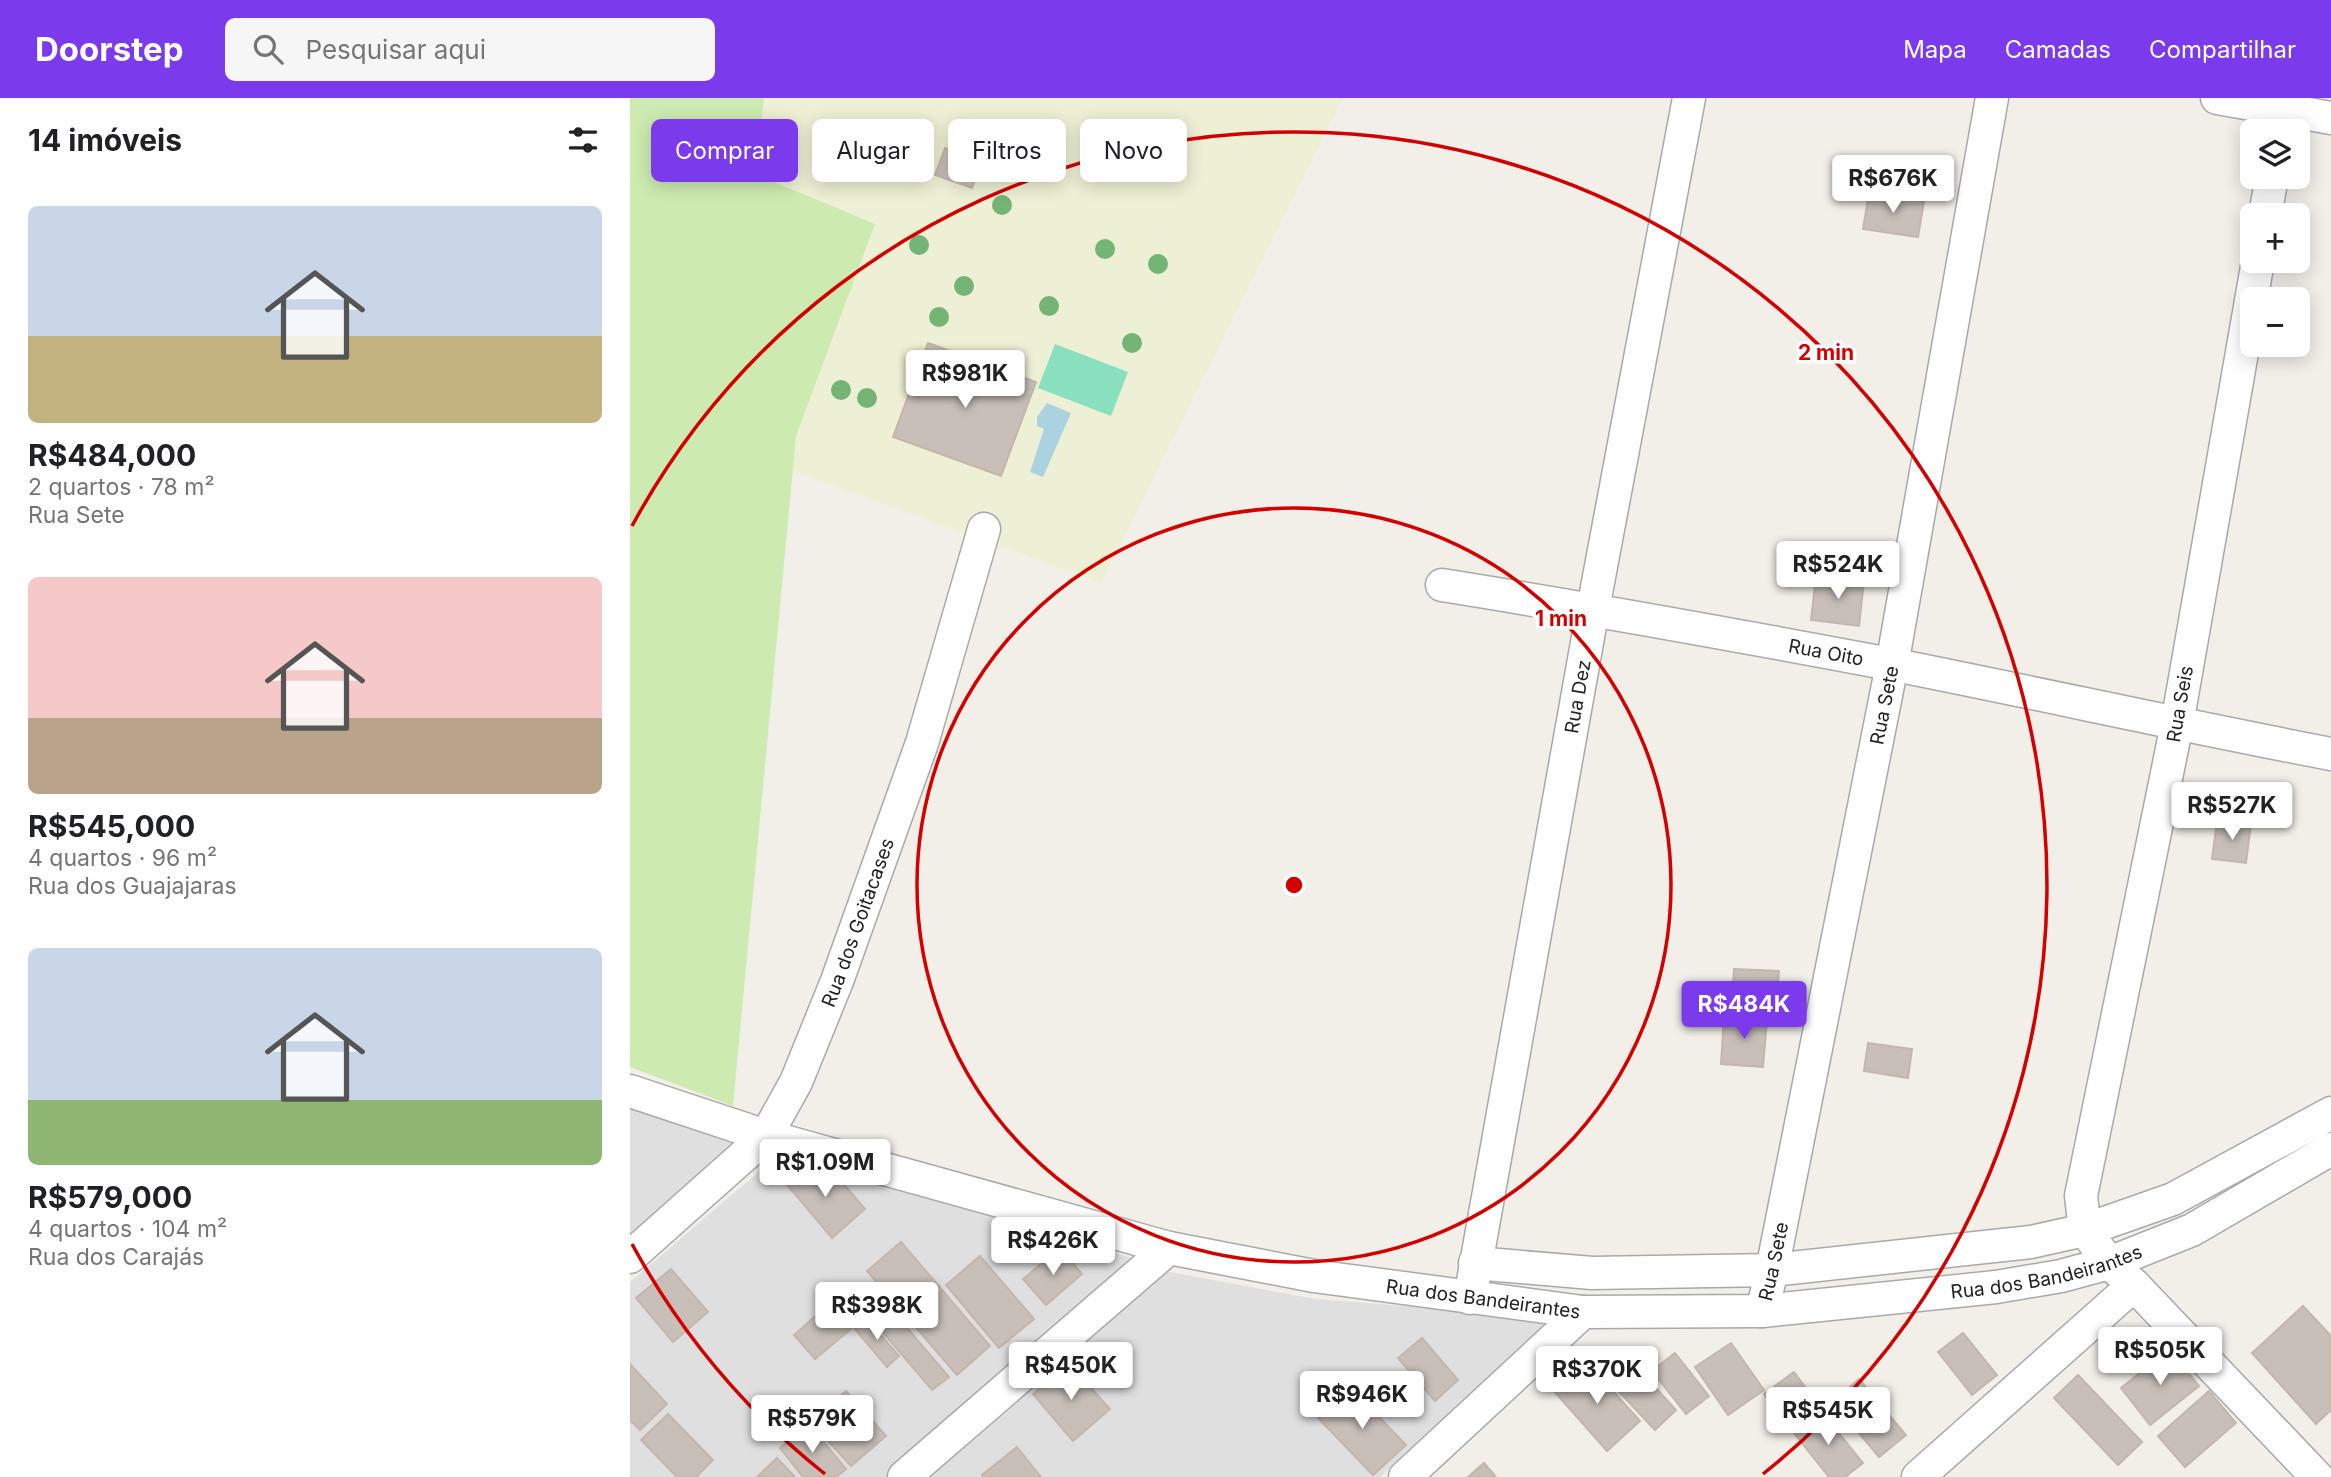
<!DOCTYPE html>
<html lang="pt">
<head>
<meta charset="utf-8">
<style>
	body { margin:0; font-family:Inter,sans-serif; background:#f6f6f6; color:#202124; height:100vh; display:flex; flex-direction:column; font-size:26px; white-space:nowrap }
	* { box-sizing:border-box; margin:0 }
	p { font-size:23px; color:#757577 }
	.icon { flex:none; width:38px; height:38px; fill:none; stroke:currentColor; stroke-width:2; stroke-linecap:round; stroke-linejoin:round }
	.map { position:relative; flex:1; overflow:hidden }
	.panel { display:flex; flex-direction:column; background:#fff; width:630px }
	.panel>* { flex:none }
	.banner { position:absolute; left:21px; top:21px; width:665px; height:63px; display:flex; gap:14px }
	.fabs { position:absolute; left:1610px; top:21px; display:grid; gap:14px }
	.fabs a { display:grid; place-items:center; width:70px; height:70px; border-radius:10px; background:#fff; box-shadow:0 4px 18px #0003; font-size:35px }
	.price { position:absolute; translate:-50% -60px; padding:0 16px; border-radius:7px; background:#fff; color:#222; font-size:23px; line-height:46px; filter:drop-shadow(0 2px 4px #0008) }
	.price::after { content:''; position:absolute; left:50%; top:42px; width:21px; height:16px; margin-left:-10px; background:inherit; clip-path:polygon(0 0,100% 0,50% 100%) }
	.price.current { background:#7c3aed; color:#fff }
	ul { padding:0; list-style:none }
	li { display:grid; align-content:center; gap:14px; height:371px; padding:0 28px }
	li span { display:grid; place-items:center; height:217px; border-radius:10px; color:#555 }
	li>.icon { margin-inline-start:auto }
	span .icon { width:126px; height:126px; fill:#fffc; stroke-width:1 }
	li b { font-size:30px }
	h2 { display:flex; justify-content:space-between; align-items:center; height:84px; padding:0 28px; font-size:30px }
	.chip { padding:0 24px; border-radius:10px; background:#fff; box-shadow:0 4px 18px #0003; font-size:24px; line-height:63px }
	.chip.current { background:#7c3aed; color:#fff }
	header { display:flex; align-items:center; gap:42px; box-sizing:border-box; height:98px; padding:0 35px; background:#7c3aed; color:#fff }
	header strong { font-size:33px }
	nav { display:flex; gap:38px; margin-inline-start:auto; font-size:24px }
	.search { width:490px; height:63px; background:#f6f6f6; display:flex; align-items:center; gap:18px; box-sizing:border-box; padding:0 24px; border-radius:10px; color:#757577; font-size:26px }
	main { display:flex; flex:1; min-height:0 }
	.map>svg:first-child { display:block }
	.residential { fill:#e0dfdf }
	.farmland { fill:#eef0d5; fill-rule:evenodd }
	.grass { fill:#cdebb0 }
	.pitch { fill:#88e0be }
	.water { fill:#aad3df }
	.building { fill:#c7bfb8; stroke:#c4b6ab; stroke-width:2 }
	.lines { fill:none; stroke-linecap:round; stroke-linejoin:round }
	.minor-casing { stroke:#a9a9a9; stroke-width:35 }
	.minor { stroke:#fff; stroke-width:32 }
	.tree { fill:#74b475 }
	.ring { fill:none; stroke:#d40000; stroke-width:3.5 }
	.labels { text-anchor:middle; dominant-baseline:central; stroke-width:7; stroke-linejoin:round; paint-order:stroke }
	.street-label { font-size:19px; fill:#222; stroke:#fff }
	.centre { fill:#d40000; stroke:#fff; stroke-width:3.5 }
	.ring-label { font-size:21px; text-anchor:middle; font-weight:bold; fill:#d40000; stroke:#fff; stroke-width:7; stroke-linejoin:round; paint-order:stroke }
</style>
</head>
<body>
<header>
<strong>Doorstep</strong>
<div class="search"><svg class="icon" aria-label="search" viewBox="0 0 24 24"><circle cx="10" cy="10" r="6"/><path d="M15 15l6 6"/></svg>Pesquisar aqui</div>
<nav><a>Mapa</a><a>Camadas</a><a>Compartilhar</a></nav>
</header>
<main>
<section class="panel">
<h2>14 imóveis<svg class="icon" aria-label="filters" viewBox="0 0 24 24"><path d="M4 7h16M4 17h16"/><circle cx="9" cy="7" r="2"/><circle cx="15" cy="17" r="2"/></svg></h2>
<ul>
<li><span style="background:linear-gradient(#c9d6e8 60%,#c2b280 0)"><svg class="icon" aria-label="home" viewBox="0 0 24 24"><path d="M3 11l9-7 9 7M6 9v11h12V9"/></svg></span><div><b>R$484,000</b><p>2 quartos · 78 m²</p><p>Rua Sete</p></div></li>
<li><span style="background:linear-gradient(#f6c9c9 65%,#b9a48a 0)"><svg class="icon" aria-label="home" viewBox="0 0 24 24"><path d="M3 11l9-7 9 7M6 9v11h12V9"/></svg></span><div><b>R$545,000</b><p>4 quartos · 96 m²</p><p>Rua dos Guajajaras</p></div></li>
<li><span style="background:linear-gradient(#c9d6e8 70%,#8fb573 0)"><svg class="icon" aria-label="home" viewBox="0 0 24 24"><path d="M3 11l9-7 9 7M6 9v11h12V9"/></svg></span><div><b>R$579,000</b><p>4 quartos · 104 m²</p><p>Rua dos Carajás</p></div></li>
</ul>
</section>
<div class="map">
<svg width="1701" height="1379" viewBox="0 0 1701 1379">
	<rect width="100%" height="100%" fill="#f2efe9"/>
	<path class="residential" d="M0 1010 116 1050 0 1153Z
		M152 1054 508 1162 259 1379H0V1184Z
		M529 1172 685 1201 825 1212 924 1227 750 1379H290Z"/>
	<path class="farmland" d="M134 0H713L471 485 163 373 166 338 125 76ZM298 245 406 284 371 378 263 339ZM415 331 413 379 400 374Z"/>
	<path class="grass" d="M0 0H134L125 76 245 126 166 338 103 1008 0 969Z"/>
	<path class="pitch" d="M425 246 498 274 481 318 408 290Z"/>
	<path class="water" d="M417 305 441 315 413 379 400 374 414 331 407 328V319Z"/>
	<path class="building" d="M315 50 352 63 342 90 305 77Z
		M1239 95 1294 103 1288 139 1233 131Z
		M298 245 406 284 371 378 263 339Z
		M1186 478 1234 483 1229 528 1181 522Z
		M1587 723 1621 726 1616 765 1582 761Z
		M1104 871 1149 873 1146 910 1102 907Z
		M1094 917 1137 921 1133 969 1091 966Z
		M1238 945 1282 951 1278 980 1234 973Z
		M166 1070 173 1078 186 1070 207 1078 235 1111 202 1140 152 1081Z
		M271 1144 360 1248 327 1277 237 1173Z
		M430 1150 452 1176 416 1207 393 1181Z
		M350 1158 404 1221 369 1250 316 1187Z
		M41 1171 78 1214 43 1244 6 1200Z
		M255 1204 319 1279 302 1292 239 1218Z
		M199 1206 221 1231 185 1261 164 1237Z
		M1673 1208 1701 1238V1312L1686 1326 1622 1255Z
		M236 1220 269 1258 257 1269 224 1230Z
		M1333 1235 1367 1277 1342 1297 1308 1254Z
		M792 1240 828 1282 805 1303 768 1260Z
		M1101 1245 1134 1292 1098 1317 1065 1269Z
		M1540 1251 1569 1288 1520 1327 1491 1290Z
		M1045 1255 1079 1298 1056 1316 1022 1273Z
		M999 1261 1046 1312 1025 1332 977 1281Z
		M956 1263 1010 1323 977 1353 923 1292Z
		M438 1265 480 1311 443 1343 403 1296Z
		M0 1266 37 1306 10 1332 0 1322Z
		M1164 1274 1188 1306 1158 1328 1134 1296Z
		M1448 1277 1512 1344 1488 1367 1424 1300Z
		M1229 1281 1276 1337 1249 1359 1203 1304Z
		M720 1289 776 1347 743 1377 688 1320Z
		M216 1293 256 1338 221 1368 181 1324Z
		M1579 1293 1606 1325 1555 1369 1528 1338Z
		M1190 1312 1233 1365 1215 1379H1199L1163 1334Z
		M38 1316 83 1362 66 1379H47L11 1342Z
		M179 1326 216 1371 206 1379H173L150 1350Z
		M387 1349 411 1379H353L352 1377Z
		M147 1360 165 1379H127Z
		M854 1365 866 1379H838Z"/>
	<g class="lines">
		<g class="minor-casing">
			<g id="minor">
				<path d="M1587 0 1701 20"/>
				<path d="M1635 117 1642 79"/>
				<path d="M1628 163 1547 626 1451 1098 1455 1132 1479 1165 1504 1187 1687 1379"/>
				<path id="s1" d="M812 487C962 511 1111 538 1260 566 1407 595 1554 628 1701 656"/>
				<path id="s2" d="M0 993 136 1038 539 1150 684 1178 953 1214 1132 1213 1366 1189 1431 1178 1479 1165 1562 1132 1701 1051"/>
				<path id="s3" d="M0 1159 136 1038 166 984 207 883 292 645 354 431"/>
				<path d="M845 1165 962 1175 1142 1172 1401 1144 1455 1132 1543 1101 1701 1015"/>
				<path id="s4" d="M840 1200 963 511 1059 0"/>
				<path id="s5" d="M1132 1213 1142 1172 1262 567 1362 0"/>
				<path d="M274 1379 539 1150"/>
				<path d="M775 1379 953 1214"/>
				<path d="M1288 1379 1504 1187"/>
			</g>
		</g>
		<use href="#minor" class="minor"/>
	</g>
	<g class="tree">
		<circle cx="372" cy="107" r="10"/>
		<circle cx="289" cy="147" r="10"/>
		<circle cx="475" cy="151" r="10"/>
		<circle cx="528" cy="166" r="10"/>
		<circle cx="334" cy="188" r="10"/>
		<circle cx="419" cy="208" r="10"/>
		<circle cx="309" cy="219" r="10"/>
		<circle cx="502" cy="245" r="10"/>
		<circle cx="211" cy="292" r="10"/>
		<circle cx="237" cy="300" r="10"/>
	</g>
	<g class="ring">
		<circle cx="664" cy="787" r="377"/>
		<path d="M195 1376A753 753 0 0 1 2 1146M2 428A753 753 0 1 1 1133 1376"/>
	</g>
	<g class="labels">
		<g class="street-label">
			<text stroke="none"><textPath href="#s1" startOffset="390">Rua Oito</textPath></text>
			<text stroke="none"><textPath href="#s4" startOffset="611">Rua Dez</textPath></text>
			<text transform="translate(1550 606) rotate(-80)">Rua Seis</text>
			<text stroke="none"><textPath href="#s5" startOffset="618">Rua Sete</textPath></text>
			<text stroke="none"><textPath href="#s3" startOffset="415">Rua dos Goitacases</textPath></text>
			<text stroke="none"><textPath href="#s5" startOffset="51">Rua Sete</textPath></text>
			<text stroke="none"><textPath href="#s2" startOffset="1447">Rua dos Bandeirantes</textPath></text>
			<text stroke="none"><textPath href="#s2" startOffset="880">Rua dos Bandeirantes</textPath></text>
		</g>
	</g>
	<circle cx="664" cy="787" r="10" class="centre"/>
	<g class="ring-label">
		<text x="1196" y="262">2 min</text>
		<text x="931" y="528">1 min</text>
	</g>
</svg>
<div class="fabs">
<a><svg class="icon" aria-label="layers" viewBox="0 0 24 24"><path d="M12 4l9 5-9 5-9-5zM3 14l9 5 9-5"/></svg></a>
<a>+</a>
<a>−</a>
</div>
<b class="price" style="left:1263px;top:117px">R$676K</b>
<b class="price" style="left:335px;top:312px">R$981K</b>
<b class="price" style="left:1208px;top:503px">R$524K</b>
<b class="price" style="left:1602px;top:744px">R$527K</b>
<b class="price current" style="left:1114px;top:943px">R$484K</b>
<b class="price" style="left:195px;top:1101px">R$1.09M</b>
<b class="price" style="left:423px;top:1179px">R$426K</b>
<b class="price" style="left:247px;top:1244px">R$398K</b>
<b class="price" style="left:1530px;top:1289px">R$505K</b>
<b class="price" style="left:441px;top:1304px">R$450K</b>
<b class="price" style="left:967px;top:1308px">R$370K</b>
<b class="price" style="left:732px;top:1333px">R$946K</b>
<b class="price" style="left:1198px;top:1349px">R$545K</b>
<b class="price" style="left:182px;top:1357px">R$579K</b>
<div class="banner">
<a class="chip current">Comprar</a>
<a class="chip">Alugar</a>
<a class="chip">Filtros</a>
<a class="chip">Novo</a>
</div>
</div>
</main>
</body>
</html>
